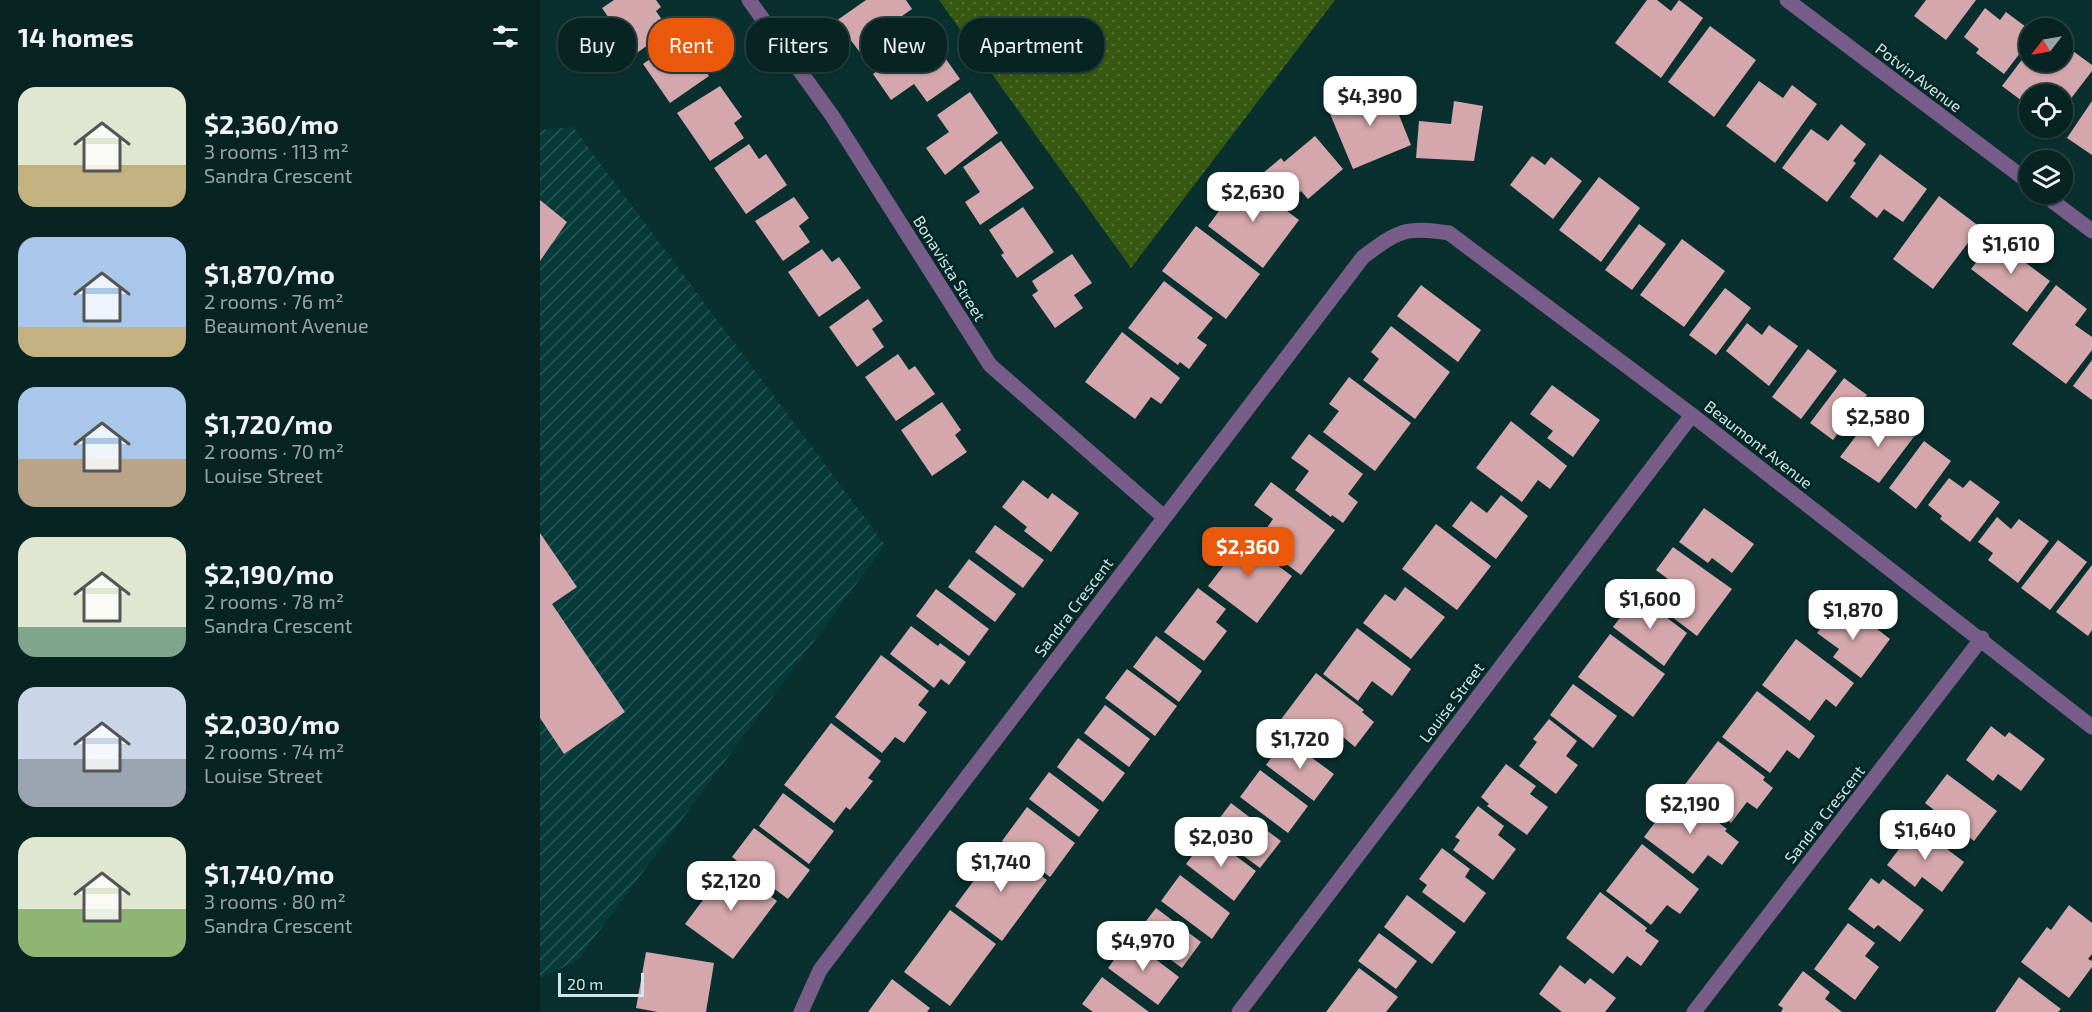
<!DOCTYPE html>
<html lang="en">
<head>
<meta charset="utf-8">
<style>
	body { margin:0; font-family:"Exo 2",sans-serif; background:#153030; color:#f1f3f6; height:100vh; display:flex; flex-direction:column; font-size:22px; white-space:nowrap }
	* { box-sizing:border-box; margin:0 }
	p { font-size:20px; color:#98a4a6 }
	.icon { flex:none; width:33px; height:33px; fill:none; stroke:currentColor; stroke-width:2; stroke-linecap:round; stroke-linejoin:round }
	.map { position:relative; flex:1; overflow:hidden }
	.sheet { display:flex; flex-direction:column; background:#072423; width:540px }
	.sheet>* { flex:none }
	.guide { position:absolute; left:18px; top:18px; width:570px; height:54px; display:flex; gap:12px }
	.needle { width:39px; rotate:239deg }
	.buttons { position:absolute; left:1479px; top:18px; display:grid; gap:12px }
	.buttons a { display:grid; place-items:center; width:54px; height:54px; border-radius:50%; background:#072423; box-shadow:0 2px 4px #0004,0 0 0 2px #284141; font-size:30px }
	.scale { position:absolute; left:18px; bottom:15px; width:86px; box-sizing:border-box; padding-left:6px; border:3px solid #cfe8e7; border-top:0; font-size:16px; line-height:21px; white-space:nowrap; color:#cfe8e7; -webkit-text-stroke:4px #002625; paint-order:stroke }
	.price { position:absolute; translate:-50% -51px; padding:0 14px; border-radius:12px; background:#fff; color:#222; font-size:20px; line-height:39px; filter:drop-shadow(0 2px 3px #0008) }
	.price::after { content:''; position:absolute; left:50%; top:36px; width:18px; height:14px; margin-left:-9px; background:inherit; clip-path:polygon(0 0,100% 0,50% 100%) }
	.price.selected { background:#ea580c; color:#fff }
	ul { padding:0; list-style:none }
	li { display:flex; align-items:center; gap:18px; height:150px; padding:0 18px }
	li span { display:grid; place-items:center; flex:none; width:168px; height:120px; border-radius:18px; color:#555 }
	li>.icon { margin-inline-start:auto }
	span .icon { width:72px; height:72px; fill:#fffc; stroke-width:1 }
	li b { font-size:26px }
	h2 { display:flex; justify-content:space-between; align-items:center; height:72px; padding:0 18px; font-size:26px }
	.chip { padding:0 21px; border-radius:24px; background:#072423; box-shadow:0 2px 4px #0004,0 0 0 2px #284141; font-size:21px; line-height:54px }
	.chip.selected { background:#ea580c; color:#fff }
	main { display:flex; flex:1; min-height:0 }
	.map>svg:first-child { display:block }
	.industrial { fill:url(#industrial-furrows) }
	.grass { fill:url(#grass-dots) }
	.building { fill:#d4a7ac }
	.lines { fill:none; stroke-linecap:round; stroke-linejoin:round }
	.street { stroke:#785d89; stroke-width:15 }
	.labels { text-anchor:middle; dominant-baseline:central; stroke-width:6; stroke-linejoin:round; paint-order:stroke }
	.street-label { font-size:16px; fill:#cfe8e7; stroke:#002625 }
</style>
</head>
<body>
<main>
<section class="sheet">
<h2>14 homes<svg class="icon" aria-label="filters" viewBox="0 0 24 24"><path d="M4 7h16M4 17h16"/><circle cx="9" cy="7" r="2"/><circle cx="15" cy="17" r="2"/></svg></h2>
<ul>
<li><span style="background:linear-gradient(#dfe7d0 65%,#c2b280 0)"><svg class="icon" aria-label="home" viewBox="0 0 24 24"><path d="M3 11l9-7 9 7M6 9v11h12V9"/></svg></span><div><b>$2,360/mo</b><p>3 rooms · 113 m²</p><p>Sandra Crescent</p></div></li>
<li><span style="background:linear-gradient(#a9c7e8 75%,#c2b280 0)"><svg class="icon" aria-label="home" viewBox="0 0 24 24"><path d="M3 11l9-7 9 7M6 9v11h12V9"/></svg></span><div><b>$1,870/mo</b><p>2 rooms · 76 m²</p><p>Beaumont Avenue</p></div></li>
<li><span style="background:linear-gradient(#a9c7e8 60%,#b9a48a 0)"><svg class="icon" aria-label="home" viewBox="0 0 24 24"><path d="M3 11l9-7 9 7M6 9v11h12V9"/></svg></span><div><b>$1,720/mo</b><p>2 rooms · 70 m²</p><p>Louise Street</p></div></li>
<li><span style="background:linear-gradient(#dfe7d0 75%,#7fa58c 0)"><svg class="icon" aria-label="home" viewBox="0 0 24 24"><path d="M3 11l9-7 9 7M6 9v11h12V9"/></svg></span><div><b>$2,190/mo</b><p>2 rooms · 78 m²</p><p>Sandra Crescent</p></div></li>
<li><span style="background:linear-gradient(#c9d6e8 60%,#9aa5b1 0)"><svg class="icon" aria-label="home" viewBox="0 0 24 24"><path d="M3 11l9-7 9 7M6 9v11h12V9"/></svg></span><div><b>$2,030/mo</b><p>2 rooms · 74 m²</p><p>Louise Street</p></div></li>
<li><span style="background:linear-gradient(#dfe7d0 60%,#8fb573 0)"><svg class="icon" aria-label="home" viewBox="0 0 24 24"><path d="M3 11l9-7 9 7M6 9v11h12V9"/></svg></span><div><b>$1,740/mo</b><p>3 rooms · 80 m²</p><p>Sandra Crescent</p></div></li>
</ul>
</section>
<div class="map">
<svg width="1552" height="1012" viewBox="0 0 1552 1012">
	<defs>
		<pattern id="industrial-furrows" width="10" height="10" patternUnits="userSpaceOnUse" patternTransform="scale(1.5)"><rect width="10" height="10" fill="#073b39"/><path d="M-1 1l2-2M0 10L10 0M9 11l2-2" fill="none" stroke="#2a5756"/></pattern>
		<pattern id="grass-dots" width="8" height="8" patternUnits="userSpaceOnUse" patternTransform="scale(1.5)"><rect width="8" height="8" fill="#375811"/><path d="M2 2h.1M6 6h.1" fill="none" stroke="#537034" stroke-width="1.8" stroke-linecap="round"/></pattern>
	</defs>
	<rect width="100%" height="100%" fill="#09302f"/>
	<path class="industrial" d="M33 127 345 545 37 961 0 978V130Z"/>
	<path class="grass" d="M399 0H795L591 268Z"/>
	<path class="building" d="M74 0H116L121 7 116 11 129 30 94 55 62 8Z
		M326 0H366L372 9 345 28 360 50 332 68 296 21Z
		M1107 0H1117L1131 11 1139 0 1163 18 1121 78 1075 43Z
		M1386 0H1436L1406 40 1374 16Z
		M1445 8 1460 20 1466 12 1490 30V40L1464 74 1436 53 1439 49 1424 37Z
		M1170 26 1216 60 1174 117 1128 82Z
		M389 35 420 79 387 102 374 84 351 100 333 74Z
		M1522 43 1552 65V71L1529 101 1511 88 1506 94H1490V107L1462 86 1490 49V62H1522Z
		M131 44 144 63 154 55 169 76 130 103 103 64Z
		M1219 81 1243 98 1252 85 1277 104 1235 163 1186 126Z
		M847 85 871 145 813 169 788 109Z
		M180 86 202 117 194 123 204 138 170 161 137 113Z
		M430 92 458 133 405 175 386 148 409 132 397 115Z
		M914 101 943 106 934 161 876 158 879 121 911 124Z
		M1552 101V155L1527 138Z
		M1301 124 1326 144 1313 161 1316 163 1287 202 1242 168 1271 129 1288 141Z
		M775 136 803 169 768 199 761 191 748 202 723 173 741 158 744 162Z
		M461 141 494 188 440 225 425 202 440 192 423 167Z
		M209 144 219 159 226 154 247 185 206 214 174 168Z
		M1340 154 1387 189 1363 222 1344 209 1337 218 1310 197Z
		M992 156 1005 165 1011 157 1042 181 1013 219 970 185Z
		M1059 177 1100 208 1061 262 1019 230Z
		M703 178 759 220 723 268 668 226Z
		M1399 196 1440 227 1393 289 1353 259Z
		M254 197 269 218 259 226 270 242 243 261 215 221Z
		M0 200 27 222 0 261Z
		M483 207 514 252 477 278 461 255 464 253 449 230Z
		M1099 224 1126 244 1092 290 1065 270Z
		M656 226 720 274 686 319 622 271Z
		M1142 239 1185 271 1144 327 1100 295Z
		M1454 239 1510 281 1487 312 1431 269Z
		M282 249 292 262 299 257 321 288 279 317 248 272Z
		M532 254 552 283 534 295 543 308 515 328 492 295 498 291 492 281Z
		M624 281 673 318 657 338 667 345 649 369 640 362 638 365 588 328Z
		M881 285 941 330 918 362 857 316Z
		M1516 285 1547 309 1535 325 1552 337V350L1526 384 1472 344Z
		M1185 288 1211 308 1176 355 1149 335Z
		M328 299 343 321 332 329 344 347 317 367 289 327Z
		M1207 323 1222 335 1229 325 1258 346 1229 386 1186 351Z
		M851 326 910 372 875 419 823 380 839 359 831 352Z
		M582 332 640 378 621 404 611 397 595 419 545 382Z
		M1268 349 1297 371 1261 419 1232 397Z
		M358 354 369 370 375 366 395 394 356 421 325 377Z
		M1552 360V400L1533 386Z
		M809 377 871 423 835 471 783 432 799 411 789 404Z
		M1304 378 1327 395 1293 440 1270 423Z
		M1012 385 1060 420 1033 457 1007 438 1013 431 990 414Z
		M402 402 421 430 415 435 427 452 392 476 361 430Z
		M1347 413 1376 434 1339 483 1300 457 1325 424 1335 431Z
		M971 421 1027 466 1010 489 998 480 982 502 936 468Z
		M769 434 823 474 808 494 818 502 803 523 792 515 791 517 755 490 769 471 751 458Z
		M1384 441 1411 461 1376 509 1349 488Z
		M1409 478 1423 488 1430 480 1460 502 1430 542 1400 519 1402 516 1388 505Z
		M483 480 508 499 512 493 539 513 511 552 484 531 487 527 462 507Z
		M731 482 795 530 761 575 717 542 733 519 714 505Z
		M961 495 988 516 956 559 912 526 931 501 947 513Z
		M1164 508 1214 544 1192 573 1172 558 1168 563 1139 542Z
		M1457 517 1471 529 1479 519 1509 541 1478 583 1448 560 1453 553 1438 542Z
		M896 524 951 566 917 610 862 569Z
		M455 525 504 560 483 588 435 552Z
		M692 532 752 576 717 623 668 586 684 565 674 557Z
		M0 533 37 587 12 604 85 712 24 754 0 718Z
		M1518 540 1547 562 1510 610 1481 588Z
		M1133 547 1192 589 1157 636 1119 607 1136 585 1116 570Z
		M429 559 476 594 455 622 408 587Z
		M1552 565V630L1548 636 1516 612Z
		M865 587 905 617 871 659 823 623 845 594 855 601Z
		M658 588 686 609 676 622 687 631 664 661 624 632Z
		M396 589 449 629 429 656 376 616Z
		M1097 595 1147 633 1124 666 1073 627Z
		M1298 606 1319 622 1323 618 1350 639 1321 678 1293 657 1299 649 1277 633Z
		M371 626 398 646 400 643 426 662 409 685 401 679 394 688 350 654Z
		M817 628 871 669 852 696 832 681 818 701 783 674Z
		M1070 634 1125 674 1093 717 1038 677Z
		M616 636 662 671 639 702 593 667Z
		M1256 639 1314 683 1296 707 1286 699 1270 721 1222 685Z
		M341 655 389 691 378 705 387 712 364 743 355 737 342 753 295 717Z
		M587 669 637 706 615 736 565 698Z
		M776 673 824 710 822 712 834 722 815 747 803 737 788 758 739 722Z
		M1033 684 1077 716 1053 748 1010 715Z
		M1217 691 1275 736 1259 759 1247 750 1230 773 1182 737Z
		M565 705 610 739 589 767 544 733Z
		M1009 719 1037 741 1026 756 1038 765 1016 794 979 766 997 742 993 739Z
		M291 723 341 761 328 778 333 781 310 810 306 807 294 823 244 785Z
		M1451 726 1465 737 1469 732 1505 759 1481 791 1458 774 1453 781 1426 760Z
		M538 738 585 773 563 802 517 767Z
		M745 738 794 774 774 801 726 765Z
		M1178 741 1225 777 1223 780 1233 788 1217 809 1207 802 1191 823 1143 787Z
		M966 764 996 786 990 794 1008 807 987 835 947 806 949 804 941 797Z
		M720 770 768 806 748 833 700 797Z
		M509 772 559 810 539 837 489 799Z
		M1407 774 1457 811 1434 841 1385 803Z
		M1138 792 1187 829 1185 831 1199 842 1182 865 1168 855 1153 874 1104 837Z
		M243 793 294 831 269 864 219 826Z
		M691 803 741 841 720 868 670 831Z
		M938 806 964 826 958 835 976 849 953 880 913 850 920 840 915 837Z
		M487 807 535 843 510 877 462 841Z
		M214 828 270 870 248 899 192 857Z
		M1374 829 1379 833 1382 830 1424 862 1402 892 1382 877 1375 887 1347 865Z
		M668 835 716 871 694 901 646 864Z
		M1102 844 1159 889 1140 914 1127 905 1111 925 1066 891Z
		M460 845 507 880 462 941 415 906Z
		M902 848 930 869 925 877 946 893 924 923 882 892 887 885 879 879Z
		M189 865 237 901 193 959 145 924Z
		M640 875 690 913 672 939 621 901Z
		M1331 878 1339 884 1343 879 1384 910 1360 942 1338 925 1334 929 1308 909Z
		M1060 892 1107 928 1105 931 1119 941 1101 966 1087 956 1073 974 1026 938Z
		M867 895 916 932 892 964 844 927Z
		M1529 905 1552 923V954L1548 959 1552 961V967L1529 998 1481 962 1507 927 1511 930Z
		M616 908 661 942 642 968 596 934Z
		M410 910 456 944 410 1006 364 972Z
		M1308 923 1335 943 1325 956 1339 967 1315 1000 1274 969Z
		M839 933 877 961 856 989 818 961Z
		M589 939 639 977 618 1005 568 968Z
		M106 952 174 963 166 1012H118L96 1008Z
		M1020 965 1045 984 1050 978 1076 998 1065 1012H1022L999 994Z
		M819 968 858 997 846 1012H786Z
		M1263 971 1290 992 1285 999 1302 1012H1241L1243 1008 1238 1005Z
		M562 977 609 1012H553L542 1004Z
		M1479 977 1521 1009 1518 1012H1455Z
		M352 979 390 1008 387 1012H328Z"/>
	<g class="lines">
		<path class="street" d="M209 0 293 117 450 365 624 517
			M1247 0 1490 183
			M1503 194 1552 231
			M261 1012 280 970 823 257C858 231 865 226 909 233L1152 415 1552 727
			M699 1012 1152 415
			M1154 1012 1442 638"/>
	</g>
	<g class="labels">
		<g class="street-label">
			<text transform="translate(1379 77) rotate(37)">Potvin Avenue</text>
			<text transform="translate(410 268) rotate(58)">Bonavista Street</text>
			<text transform="translate(1219 444) rotate(38)">Beaumont Avenue</text>
			<text transform="translate(533 607) rotate(-53)">Sandra Crescent</text>
			<text transform="translate(911 702) rotate(-53)">Louise Street</text>
			<text transform="translate(1284 814) rotate(-52)">Sandra Crescent</text>
		</g>
	</g>
</svg>
<div class="buttons">
<a><svg class="needle" viewBox="-14 -14 28 28"><path d="M0-13l5 13h-10z" fill="#e53935"/><path d="M0 13l5-13h-10z" fill="#98a4a6"/></svg></a>
<a><svg class="icon" aria-label="locate" viewBox="0 0 24 24"><circle cx="12" cy="12" r="6"/><path d="M12 2v4M12 18v4M2 12h4M18 12h4"/></svg></a>
<a><svg class="icon" aria-label="layers" viewBox="0 0 24 24"><path d="M12 4l9 5-9 5-9-5zM3 14l9 5 9-5"/></svg></a>
</div>
<div class="scale">20 m</div>
<b class="price" style="left:830px;top:127px">$4,390</b>
<b class="price" style="left:713px;top:223px">$2,630</b>
<b class="price" style="left:1471px;top:275px">$1,610</b>
<b class="price" style="left:1338px;top:448px">$2,580</b>
<b class="price selected" style="left:708px;top:578px">$2,360</b>
<b class="price" style="left:1110px;top:630px">$1,600</b>
<b class="price" style="left:1313px;top:641px">$1,870</b>
<b class="price" style="left:760px;top:770px">$1,720</b>
<b class="price" style="left:1150px;top:835px">$2,190</b>
<b class="price" style="left:1385px;top:861px">$1,640</b>
<b class="price" style="left:681px;top:868px">$2,030</b>
<b class="price" style="left:461px;top:893px">$1,740</b>
<b class="price" style="left:191px;top:912px">$2,120</b>
<b class="price" style="left:603px;top:972px">$4,970</b>
<div class="guide">
<a class="chip">Buy</a>
<a class="chip selected">Rent</a>
<a class="chip">Filters</a>
<a class="chip">New</a>
<a class="chip">Apartment</a>
</div>
</div>
</main>
</body>
</html>
